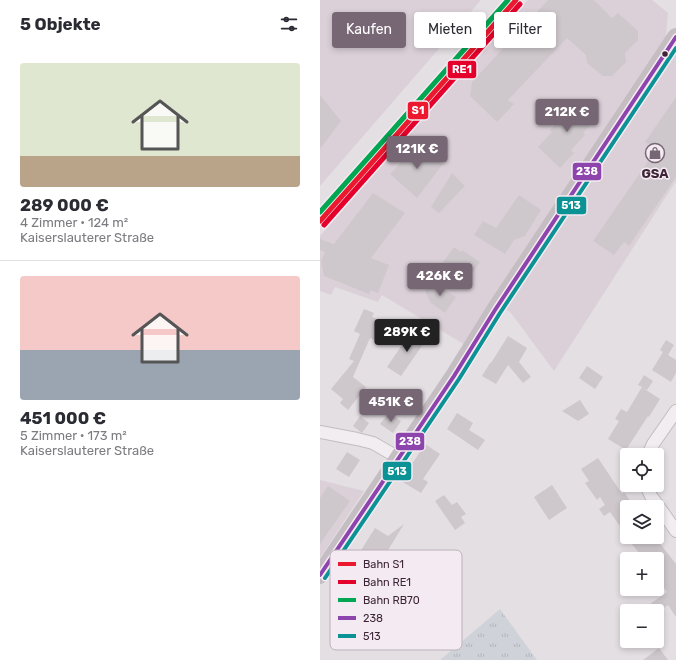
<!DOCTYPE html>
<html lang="de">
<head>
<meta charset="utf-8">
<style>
	body { margin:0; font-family:Rubik,sans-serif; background:#f2f2f3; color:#2b2b33; height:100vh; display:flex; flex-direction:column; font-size:15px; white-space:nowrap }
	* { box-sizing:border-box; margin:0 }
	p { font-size:13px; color:#7c7c81 }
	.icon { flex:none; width:22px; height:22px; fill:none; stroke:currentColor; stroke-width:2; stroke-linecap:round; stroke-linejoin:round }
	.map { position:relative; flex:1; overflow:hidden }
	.drawer { display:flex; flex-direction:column; background:#fff; width:320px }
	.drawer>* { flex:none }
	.guide { position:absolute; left:12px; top:12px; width:284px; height:36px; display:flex; gap:8px }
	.fabs { position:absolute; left:300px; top:448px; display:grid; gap:8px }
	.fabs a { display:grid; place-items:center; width:44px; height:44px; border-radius:4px; background:#fff; box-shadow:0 2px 6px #0003; font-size:20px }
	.price { position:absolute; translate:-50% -34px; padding:0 9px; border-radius:4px; background:#776673; color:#fff; font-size:13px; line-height:26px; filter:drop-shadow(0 1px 2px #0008) }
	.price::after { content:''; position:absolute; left:50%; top:24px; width:12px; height:9px; margin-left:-6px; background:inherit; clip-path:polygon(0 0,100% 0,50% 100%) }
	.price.active { background:#222; color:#fff }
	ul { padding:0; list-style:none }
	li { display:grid; align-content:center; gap:8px; height:212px; padding:0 20px }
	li+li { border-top:1px solid #e1e1e2 }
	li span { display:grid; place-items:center; height:124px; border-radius:4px; color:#555 }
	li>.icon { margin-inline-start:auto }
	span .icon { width:72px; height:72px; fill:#fffc; stroke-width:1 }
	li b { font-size:17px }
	h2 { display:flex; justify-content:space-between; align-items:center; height:48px; padding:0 20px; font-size:17px }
	.pill { padding:0 14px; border-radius:4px; background:#fff; box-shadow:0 2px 6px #0003; font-size:14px; line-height:36px }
	.pill.active { background:#776673; color:#fff }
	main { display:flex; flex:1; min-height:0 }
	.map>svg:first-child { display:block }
	.built { fill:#dbd0d8 }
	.grass { fill:url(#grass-tufts) }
	.building { fill:#cec8cc }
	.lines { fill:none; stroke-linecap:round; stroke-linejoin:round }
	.minor-casing { stroke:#c2bdc1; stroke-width:14 }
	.minor { stroke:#f1edf0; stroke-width:12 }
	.secondary { stroke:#c4bdc2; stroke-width:18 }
	.bus-1-casing { stroke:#f4ebf2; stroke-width:7 }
	.bus-2-casing { stroke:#f4ebf2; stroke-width:7 }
	.bus-1 { stroke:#8e44ad; stroke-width:4 }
	.bus-2 { stroke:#0a9294; stroke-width:4 }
	.rail-1-casing { stroke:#f4ebf2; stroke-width:8 }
	.rail-2-casing { stroke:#f4ebf2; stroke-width:8 }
	.rail-3-casing { stroke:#f4ebf2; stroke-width:8 }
	.rail-1 { stroke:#ec192e; stroke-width:5 }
	.rail-2 { stroke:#e4002b; stroke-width:5 }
	.rail-3 { stroke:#00a651; stroke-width:5 }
	.bus-dot { fill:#3d2537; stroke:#f4ebf2; stroke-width:1.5 }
	.labels { text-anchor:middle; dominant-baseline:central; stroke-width:3; stroke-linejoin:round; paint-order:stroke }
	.poi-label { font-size:13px; font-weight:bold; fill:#3d2537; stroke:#f4ebf2 }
	.key { fill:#f4ebf2; stroke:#bdb0ba; stroke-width:1 }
	.key-label { font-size:11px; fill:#3d2537 }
	.line-badge { stroke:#f4ebf2; stroke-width:1.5 }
	.badge-label { font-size:11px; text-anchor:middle; font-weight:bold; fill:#fff }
</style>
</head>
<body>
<main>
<section class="drawer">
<h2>5 Objekte<svg class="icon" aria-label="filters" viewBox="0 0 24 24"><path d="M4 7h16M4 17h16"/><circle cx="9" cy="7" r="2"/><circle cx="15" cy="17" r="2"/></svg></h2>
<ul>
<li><span style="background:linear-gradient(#dfe7d0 75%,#b9a48a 0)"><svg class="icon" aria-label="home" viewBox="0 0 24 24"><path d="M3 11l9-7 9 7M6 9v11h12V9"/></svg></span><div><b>289 000 €</b><p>4 Zimmer · 124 m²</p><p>Kaiserslauterer Straße</p></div></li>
<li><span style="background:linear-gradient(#f6c9c9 60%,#9aa5b1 0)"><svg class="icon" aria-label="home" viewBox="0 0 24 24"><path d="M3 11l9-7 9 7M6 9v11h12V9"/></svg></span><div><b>451 000 €</b><p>5 Zimmer · 173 m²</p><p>Kaiserslauterer Straße</p></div></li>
</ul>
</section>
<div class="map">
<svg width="356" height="660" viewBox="0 0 356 660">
	<defs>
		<pattern id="grass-tufts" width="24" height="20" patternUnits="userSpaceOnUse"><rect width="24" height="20" fill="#cfd3d9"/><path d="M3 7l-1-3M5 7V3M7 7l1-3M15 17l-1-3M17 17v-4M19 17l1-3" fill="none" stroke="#b3b5bb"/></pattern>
	</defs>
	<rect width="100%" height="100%" fill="#e4dfe3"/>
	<path class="built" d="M0 0H161L0 186Z
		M208 0H332L348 13 345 46 356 54V181L234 371 191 313 175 301 147 346 62 295 58 302 15 287 11 295 0 291V236Z
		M0 480 44 491 0 558Z"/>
	<path class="grass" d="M180 609 217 660H120Z"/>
	<path class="building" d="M228 0H274L292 18 298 13 318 31V40L305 53 306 62 292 76H283L267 63 266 55 247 38 188 100 194 104 177 122 150 96 152 82Z
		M0 95 21 121 0 149Z
		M356 97V177L309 246 304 242 294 255 273 241 331 157 326 154 332 146 325 142Z
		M255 99 276 119 263 133 265 135 251 150 254 153 240 168 218 147 232 132 230 130 244 115 241 113Z
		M100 143 123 164 97 198 70 174Z
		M132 173 145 186 119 213 111 207Z
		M53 193 85 213 51 258 69 265 58 293 51 290 49 294 4 276 1 261 5 252 0 250V239L14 244Z
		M199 195 221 210 205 236 194 240 185 254 154 235 163 221 176 228Z
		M134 247 141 252 142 250 160 262 147 281 129 269 130 267 123 262Z
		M112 282 136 297 125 313 111 303 105 291Z
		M44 309 54 313 52 317 66 323 57 341 50 338 33 377 46 387 28 410 20 403 23 399 11 389 34 361 29 359 40 334 34 331Z
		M92 330 106 340 81 376 67 367Z
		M188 336 207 348 199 362 211 377 203 383 188 365 176 384 162 376 170 363H171Z
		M346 340 354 345 348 355 356 360V373L351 382 332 370 343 352 340 350Z
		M267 366 283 377 275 389 259 378Z
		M324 375 333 381 327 390 323 388 340 399 329 417 328 416 306 450 288 439 299 421 295 419 301 409 307 412 322 387 318 385Z
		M260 400 269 414 258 421 242 411Z
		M69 413 81 421 73 433 60 424Z
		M137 413 153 423 149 430 165 440 158 450 127 429Z
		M40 416 49 423 42 433 33 426Z
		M105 444 120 454 103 479 108 482 101 493 81 481Z
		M27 452 40 460 29 477 16 469Z
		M278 458 302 494 304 492 310 501H308L312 507H307V536L290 512 284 516 279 509 285 505 280 497 277 500 265 483 269 481 261 469Z
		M232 485 247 508 229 520 214 497Z
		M8 486 30 501 0 544V498Z
		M124 495 132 505 137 502 146 514 141 517 145 523 135 530 115 501Z
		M84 524 59 565 76 576 71 584 81 590 68 610 71 612 65 622 48 611 32 636 15 626 27 606 25 605 36 587 23 579 55 528 68 536Z
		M306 537H335L356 564V617L348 605 337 613V611H335L330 604 347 592 337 578V559H324Z
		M339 648 348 660H323Z"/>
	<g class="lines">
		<g class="minor-casing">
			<path id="minor" d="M0 432 37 439 53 443 79 458
				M328 455 333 444 356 411
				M326 485 331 496 356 531"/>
		</g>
		<use href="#minor" class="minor"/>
		<path class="secondary" d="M0 575 134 376 175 310 356 37"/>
		<g class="bus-1-casing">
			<path id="bus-1" d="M0 575 134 376 175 310 356 37"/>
		</g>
		<g class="bus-2-casing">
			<path id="bus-2" d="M5 578 139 379 180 313 356 48"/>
		</g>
		<use href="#bus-1" class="bus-1"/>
		<use href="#bus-2" class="bus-2"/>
		<g class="rail-1-casing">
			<path id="rail-1" d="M0 221 196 0"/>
		</g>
		<g class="rail-2-casing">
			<path id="rail-2" d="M4 225 200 4"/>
		</g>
		<g class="rail-3-casing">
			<path id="rail-3" d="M0 212 188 0"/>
		</g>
		<use href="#rail-1" class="rail-1"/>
		<use href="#rail-2" class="rail-2"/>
		<use href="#rail-3" class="rail-3"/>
	</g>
	<defs>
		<g id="shop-ring" transform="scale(1)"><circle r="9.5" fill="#f4ebf2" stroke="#776673" stroke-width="1.5"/><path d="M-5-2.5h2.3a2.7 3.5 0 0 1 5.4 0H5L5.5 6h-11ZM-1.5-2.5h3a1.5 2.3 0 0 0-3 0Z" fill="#776673"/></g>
	</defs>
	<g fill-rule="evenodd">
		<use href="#shop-ring" x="335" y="153"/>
	</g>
	<circle class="bus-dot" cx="345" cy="54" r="3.5"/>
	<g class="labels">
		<g class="poi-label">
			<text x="335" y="173">GSA</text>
		</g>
	</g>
	<rect x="10" y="550" width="132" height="100" rx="6" class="key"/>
	<rect x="18" y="562" width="18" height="4" fill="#ec192e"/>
	<rect x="18" y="580" width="18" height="4" fill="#e4002b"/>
	<rect x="18" y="598" width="18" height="4" fill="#00a651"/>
	<rect x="18" y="616" width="18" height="4" fill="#8e44ad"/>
	<rect x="18" y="634" width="18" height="4" fill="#0a9294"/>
	<g class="key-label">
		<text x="43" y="568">Bahn S1</text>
		<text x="43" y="586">Bahn RE1</text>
		<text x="43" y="604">Bahn RB70</text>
		<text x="43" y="622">238</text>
		<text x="43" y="640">513</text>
	</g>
	<g class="line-badge">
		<rect x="127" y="60" width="30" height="19" rx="4" fill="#e4002b"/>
		<rect x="87" y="101" width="22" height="19" rx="4" fill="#ec192e"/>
		<rect x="252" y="162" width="30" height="19" rx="4" fill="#8e44ad"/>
		<rect x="236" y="196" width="31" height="19" rx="4" fill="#0a9294"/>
		<rect x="75" y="432" width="30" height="19" rx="4" fill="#8e44ad"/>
		<rect x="62" y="461" width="30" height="20" rx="4" fill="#0a9294"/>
	</g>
	<g class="badge-label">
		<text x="142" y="73">RE1</text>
		<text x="98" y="114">S1</text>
		<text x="267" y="175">238</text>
		<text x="251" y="209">513</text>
		<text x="90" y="445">238</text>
		<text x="77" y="475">513</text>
	</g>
</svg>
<div class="fabs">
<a><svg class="icon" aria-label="locate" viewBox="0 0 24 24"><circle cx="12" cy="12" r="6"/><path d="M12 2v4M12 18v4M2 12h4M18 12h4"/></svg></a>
<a><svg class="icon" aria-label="layers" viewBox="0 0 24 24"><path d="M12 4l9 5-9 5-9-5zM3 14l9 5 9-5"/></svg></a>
<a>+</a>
<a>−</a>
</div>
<b class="price" style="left:247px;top:133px">212K €</b>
<b class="price" style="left:97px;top:170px">121K €</b>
<b class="price" style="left:120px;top:297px">426K €</b>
<b class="price active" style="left:87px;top:353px">289K €</b>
<b class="price" style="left:71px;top:423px">451K €</b>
<div class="guide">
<a class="pill active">Kaufen</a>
<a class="pill">Mieten</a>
<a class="pill">Filter</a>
</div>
</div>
</main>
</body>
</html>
